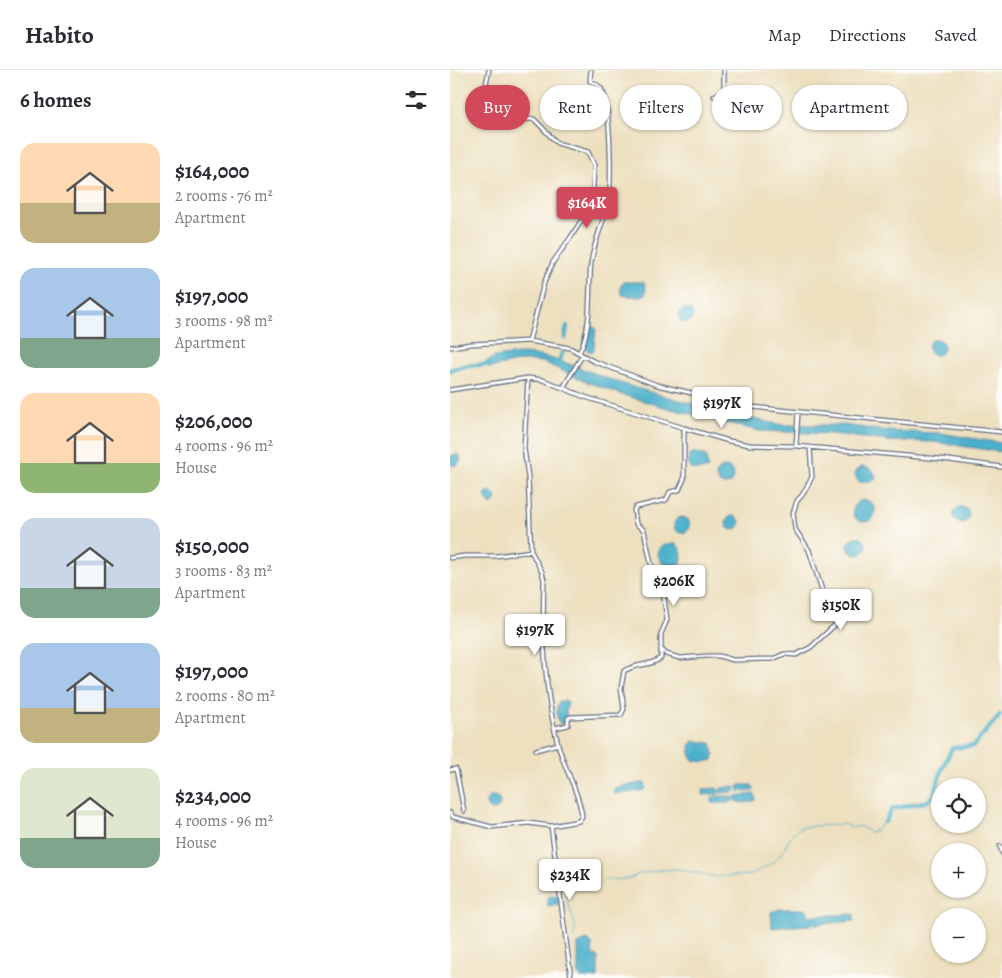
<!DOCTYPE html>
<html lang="en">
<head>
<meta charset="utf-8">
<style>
	body { margin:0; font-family:Alegreya,serif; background:#f7f7f7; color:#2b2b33; height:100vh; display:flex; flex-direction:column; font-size:19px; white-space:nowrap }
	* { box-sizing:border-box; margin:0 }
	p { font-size:16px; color:#7c7c81 }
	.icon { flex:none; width:28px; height:28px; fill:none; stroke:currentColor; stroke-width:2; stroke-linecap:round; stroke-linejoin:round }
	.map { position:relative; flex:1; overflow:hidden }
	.sheet { display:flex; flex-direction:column; background:#fff; width:450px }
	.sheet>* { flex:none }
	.banner { position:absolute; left:15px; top:15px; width:461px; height:45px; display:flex; gap:10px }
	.tools { position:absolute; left:481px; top:708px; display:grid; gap:10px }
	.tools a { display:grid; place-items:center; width:55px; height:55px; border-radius:50%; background:#fff; box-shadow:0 1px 4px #0004; font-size:25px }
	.price { position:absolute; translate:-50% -42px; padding:0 11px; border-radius:5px; background:#fff; color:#222; font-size:16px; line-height:32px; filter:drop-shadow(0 1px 2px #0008) }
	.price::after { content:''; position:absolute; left:50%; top:30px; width:15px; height:11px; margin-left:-8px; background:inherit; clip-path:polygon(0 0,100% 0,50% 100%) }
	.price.selected { background:#d1495b; color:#fff }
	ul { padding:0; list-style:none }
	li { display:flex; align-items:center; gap:15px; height:125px; padding:0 20px }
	li span { display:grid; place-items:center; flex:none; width:140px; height:100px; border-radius:15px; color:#555 }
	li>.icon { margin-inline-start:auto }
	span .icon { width:60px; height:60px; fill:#fffc; stroke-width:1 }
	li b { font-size:21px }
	h2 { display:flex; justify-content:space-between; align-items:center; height:60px; padding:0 20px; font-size:21px }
	.pill { padding:0 18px; border-radius:22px; background:#fff; box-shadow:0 1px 4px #0004; font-size:18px; line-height:45px }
	.pill.selected { background:#d1495b; color:#fff }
	header { display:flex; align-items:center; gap:30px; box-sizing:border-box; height:70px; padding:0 25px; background:#fff; border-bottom:1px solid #e1e1e2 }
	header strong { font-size:24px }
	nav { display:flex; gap:28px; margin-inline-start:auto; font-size:18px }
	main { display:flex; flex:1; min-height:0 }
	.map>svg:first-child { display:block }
	.water { fill:#4cb0cb; stroke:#347094 }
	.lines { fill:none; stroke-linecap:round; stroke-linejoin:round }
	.stream { stroke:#4cb0cb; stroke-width:1 }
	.canal { stroke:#4cb0cb; stroke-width:4.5 }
	.street-casing { stroke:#646d80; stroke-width:5.5 }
	.street { stroke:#fff; stroke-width:3 }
</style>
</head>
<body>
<header>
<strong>Habito</strong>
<nav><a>Map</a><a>Directions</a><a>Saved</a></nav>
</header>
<main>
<section class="sheet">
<h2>6 homes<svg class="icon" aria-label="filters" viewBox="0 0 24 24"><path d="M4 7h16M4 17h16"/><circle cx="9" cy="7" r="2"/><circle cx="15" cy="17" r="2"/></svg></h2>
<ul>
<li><span style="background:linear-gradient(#ffd9b3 60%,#c2b280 0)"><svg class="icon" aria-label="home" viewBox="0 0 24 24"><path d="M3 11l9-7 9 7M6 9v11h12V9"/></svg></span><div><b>$164,000</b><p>2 rooms · 76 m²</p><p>Apartment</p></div></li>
<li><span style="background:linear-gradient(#a9c7e8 70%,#7fa58c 0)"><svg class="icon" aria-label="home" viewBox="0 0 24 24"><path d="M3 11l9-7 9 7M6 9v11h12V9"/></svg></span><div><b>$197,000</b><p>3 rooms · 98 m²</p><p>Apartment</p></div></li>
<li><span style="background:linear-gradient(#ffd9b3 70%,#8fb573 0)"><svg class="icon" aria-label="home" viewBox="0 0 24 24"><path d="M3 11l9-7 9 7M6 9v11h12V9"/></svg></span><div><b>$206,000</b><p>4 rooms · 96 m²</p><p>House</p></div></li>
<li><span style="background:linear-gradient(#c9d6e8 70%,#7fa58c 0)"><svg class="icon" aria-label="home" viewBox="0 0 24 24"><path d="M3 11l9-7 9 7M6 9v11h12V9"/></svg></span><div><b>$150,000</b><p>3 rooms · 83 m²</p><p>Apartment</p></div></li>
<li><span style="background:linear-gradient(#a9c7e8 65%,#c2b280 0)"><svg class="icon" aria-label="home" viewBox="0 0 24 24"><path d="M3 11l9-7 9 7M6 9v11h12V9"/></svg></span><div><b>$197,000</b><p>2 rooms · 80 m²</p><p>Apartment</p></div></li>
<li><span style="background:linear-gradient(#dfe7d0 70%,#7fa58c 0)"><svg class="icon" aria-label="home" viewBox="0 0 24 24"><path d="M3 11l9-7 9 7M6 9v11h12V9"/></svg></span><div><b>$234,000</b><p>4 rooms · 96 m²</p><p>House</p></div></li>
</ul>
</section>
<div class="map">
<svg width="552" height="908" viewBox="0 0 552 908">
	<rect width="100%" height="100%" fill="#fdfcf7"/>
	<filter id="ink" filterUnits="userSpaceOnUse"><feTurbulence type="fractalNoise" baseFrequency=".02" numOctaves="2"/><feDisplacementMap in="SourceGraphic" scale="10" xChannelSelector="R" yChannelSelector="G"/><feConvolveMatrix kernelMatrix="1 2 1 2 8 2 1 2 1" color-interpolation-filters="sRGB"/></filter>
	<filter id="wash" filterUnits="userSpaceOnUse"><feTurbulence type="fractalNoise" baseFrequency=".0096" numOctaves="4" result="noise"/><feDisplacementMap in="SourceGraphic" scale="20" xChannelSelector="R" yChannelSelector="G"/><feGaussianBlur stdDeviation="1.12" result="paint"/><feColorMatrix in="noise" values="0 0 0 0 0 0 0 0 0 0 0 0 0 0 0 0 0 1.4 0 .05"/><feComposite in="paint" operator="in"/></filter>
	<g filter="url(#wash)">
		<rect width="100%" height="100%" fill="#ede0bf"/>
		<path class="water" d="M173 212H194L196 219 195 225 189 227 172 225 170 218Z
			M229 246a7 7 0 1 1 14 0a7 7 0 1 1-14 0Z
			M138 256 144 257 146 259 144 278 143 282 138 281 133 275Z
			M478 277a8 8 0 1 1 16 0a8 8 0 1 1-16 0Z
			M68 284C103 284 138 302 170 313 219 328 268 341 317 352L333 355H395L436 361 490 363 552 373V382L483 372 438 371 383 364 309 361 221 339 170 324 137 312 93 292 72 291 39 298 35 295 37 291 45 287Z
			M242 383H247L256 386 258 398 252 400 240 399 238 393 239 385Z
			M7 384 10 386 11 391 7 395H0V386Z
			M411 397H416L424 402 426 409C417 413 406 416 405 403Z
			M266 406a9 9 0 1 1 18 0a9 9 0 1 1-18 0Z
			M37 422H42L47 428 46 431 41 435 37 431 35 424Z
			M403 441a11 11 0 1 1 22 0a11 11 0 1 1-22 0Z
			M503 445a8 8 0 1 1 16 0a8 8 0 1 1-16 0Z
			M276 453a7 7 0 1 1 14 0a7 7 0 1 1-14 0Z
			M224 455a8 8 0 1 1 16 0a8 8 0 1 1-16 0Z
			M398 476a9 9 0 1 1 18 0a9 9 0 1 1-18 0Z
			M217 474H226C232 479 233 486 231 493L224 496 213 494C209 488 206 484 210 477Z
			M115 630 118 632 116 641 117 651 111 655C106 648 105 638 109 632Z
			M244 671 261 673 264 684 263 690 254 692 243 690 240 684V675Z
			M193 713H195L196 718 192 721 164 724 163 720 173 716Z
			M291 715H302L304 720 289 722 288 716Z
			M284 716 286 717 285 722 270 723 271 718Z
			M267 718 269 721 268 724 253 725V719Z
			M305 724 306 730C300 733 290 734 285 730V726H287Z
			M267 726H282L283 731 277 733H262V728Z
			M36 733a7 7 0 1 1 14 0a7 7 0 1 1-14 0Z
			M103 797 105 799 106 811 103 813 97 811 96 806 97 799Z
			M108 825V835L98 836 97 827Z
			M355 839 360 846 404 844V851L322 858 321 842 330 839Z
			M137 870 142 873 143 886H147L148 888V908H131L128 904V874Z"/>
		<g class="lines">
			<path class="stream" d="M122 869C134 852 108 831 120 815L146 817 155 810 179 809 189 804 210 800 227 799 267 807 301 805 322 793 331 784 343 763 352 757 394 754 403 758 410 756 420 762 427 760 436 749"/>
			<path class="canal" d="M115 268 117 256
				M108 295 112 283
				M0 300 15 296 40 294
				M435 752 442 739 478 731 484 725 492 699 502 678 523 676 550 645"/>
		</g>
	</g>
	<g filter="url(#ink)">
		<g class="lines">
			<g class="street-casing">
				<path id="street" d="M39 0 36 14 42 36 64 50 84 49 107 73 138 82 144 95 143 118 136 143 121 167 103 192 94 213 79 271
					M264 26 274 21V0
					M0 277 21 274 79 271 120 278 143 291 207 315 302 337 552 362
					M129 283C143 256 138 222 141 193 144 172 153 153 158 134 162 114 161 36 152 20 149 15 145 13 140 11L141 0
					M113 318 132 286
					M0 320 78 308 93 310 135 327 234 358 279 371 300 375 346 376 491 389 552 397
					M346 376 348 342
					M0 488 15 486H46L81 481
					M212 580 216 584 230 588 258 586H269L283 590 323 589 334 584 346 585 361 577 387 553V546L372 520 359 480 345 459 343 443 347 431 353 424 362 407 360 377
					M105 658 118 655V648L120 647 171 645 174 639 171 618 174 601C186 593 199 597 211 588V564L217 550 212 514 209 504 202 498 194 460 186 454 184 440 186 437 216 430 220 422 229 420 234 409V358
					M86 680 108 674
					M0 700 6 699 14 741
					M0 743 3 747 42 757 78 753 101 756 129 751 132 746C129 721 114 699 108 674 94 621 92 564 94 510L92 502 81 481 78 407 74 378 78 308
					M101 756 121 908
					M550 776 552 783"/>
			</g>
			<use href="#street" class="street"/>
		</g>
	</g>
</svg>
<div class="tools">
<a><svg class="icon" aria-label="locate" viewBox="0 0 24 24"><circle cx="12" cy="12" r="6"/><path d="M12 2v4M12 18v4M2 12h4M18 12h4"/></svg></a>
<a>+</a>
<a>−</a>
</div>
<b class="price selected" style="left:137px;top:159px">$164K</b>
<b class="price" style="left:272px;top:359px">$197K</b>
<b class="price" style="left:224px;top:537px">$206K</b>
<b class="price" style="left:391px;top:561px">$150K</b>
<b class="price" style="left:85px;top:586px">$197K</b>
<b class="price" style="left:120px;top:831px">$234K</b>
<div class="banner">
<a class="pill selected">Buy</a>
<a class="pill">Rent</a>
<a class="pill">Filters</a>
<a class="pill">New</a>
<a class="pill">Apartment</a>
</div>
</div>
</main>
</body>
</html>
